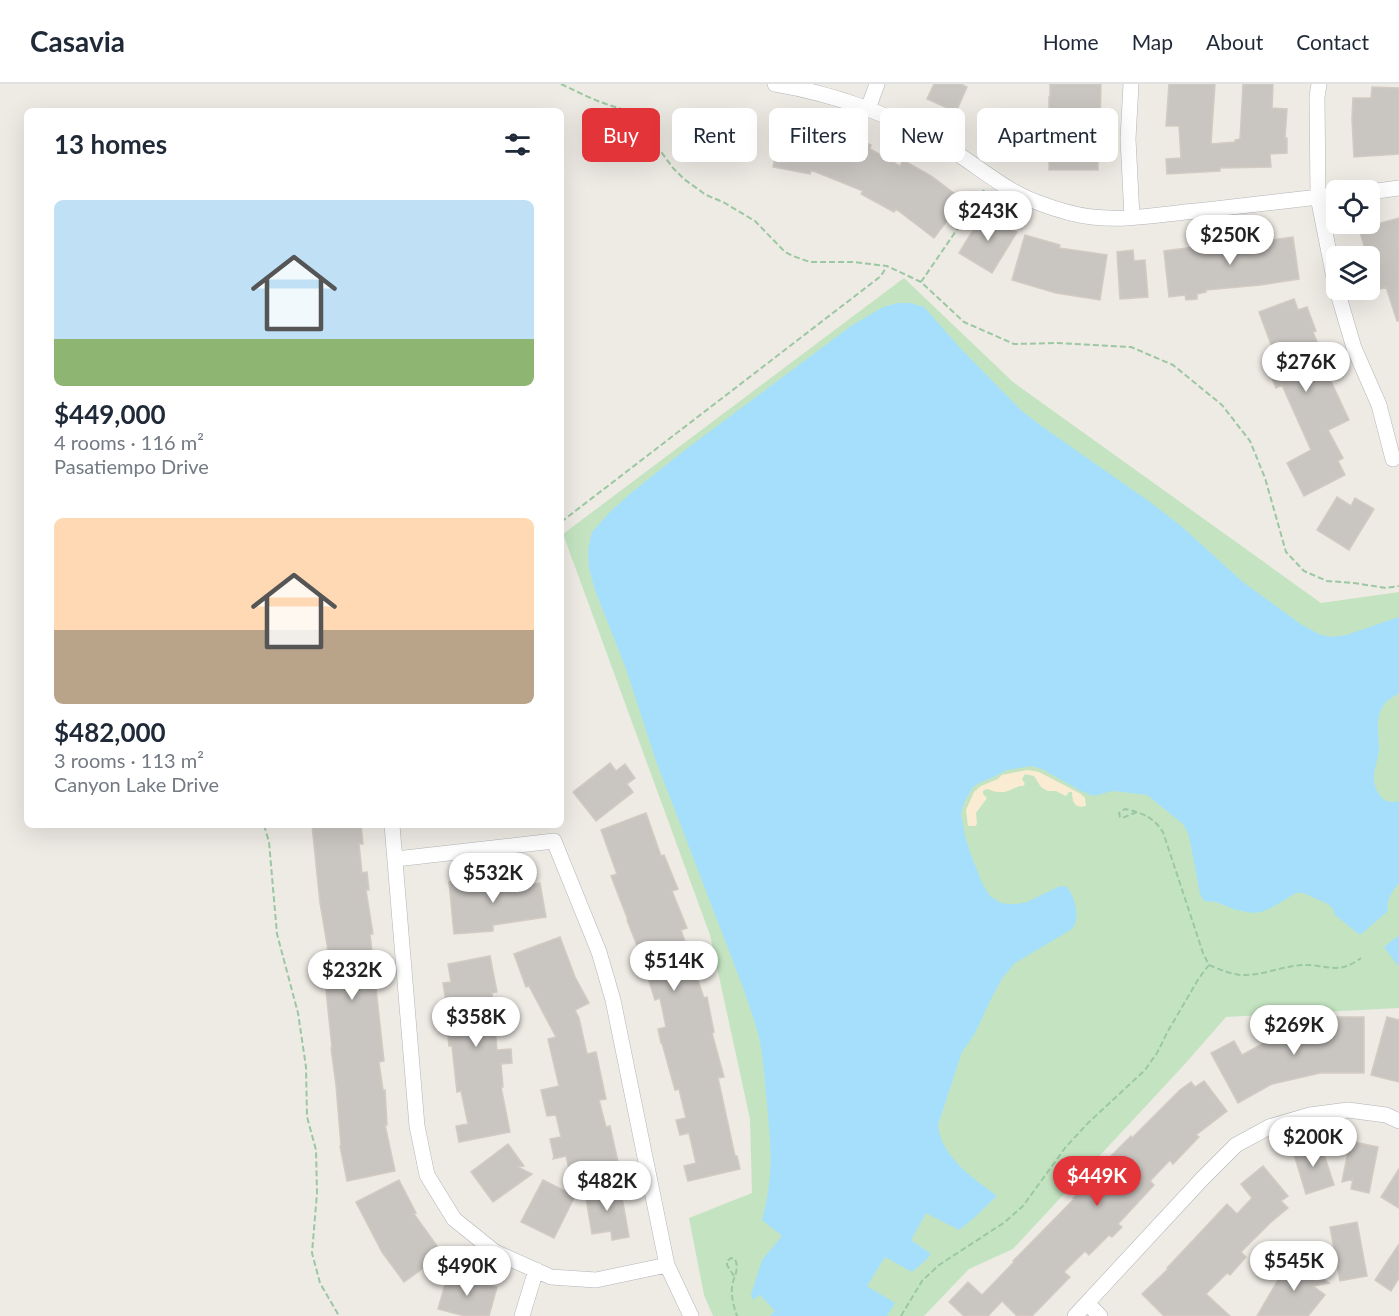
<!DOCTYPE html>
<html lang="en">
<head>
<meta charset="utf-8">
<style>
	body { margin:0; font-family:Lato,sans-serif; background:#f6f6f7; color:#1f2937; height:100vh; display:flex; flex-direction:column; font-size:22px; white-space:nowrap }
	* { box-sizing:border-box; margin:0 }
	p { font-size:20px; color:#747a83 }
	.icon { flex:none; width:33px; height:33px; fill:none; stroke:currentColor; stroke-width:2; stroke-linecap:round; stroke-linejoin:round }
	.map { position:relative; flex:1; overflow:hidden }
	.drawer { position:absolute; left:24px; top:24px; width:540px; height:720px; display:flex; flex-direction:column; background:#fff; border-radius:9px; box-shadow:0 6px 24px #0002 }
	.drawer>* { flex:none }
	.banner { position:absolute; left:582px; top:24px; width:570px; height:54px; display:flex; gap:12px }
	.buttons { position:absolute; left:1326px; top:96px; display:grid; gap:12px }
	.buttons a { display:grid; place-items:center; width:54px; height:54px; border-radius:9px; background:#fff; box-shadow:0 6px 24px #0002; font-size:30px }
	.price { position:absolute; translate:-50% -51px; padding:0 14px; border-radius:21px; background:#fff; color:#222; font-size:20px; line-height:39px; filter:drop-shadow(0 2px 3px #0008) }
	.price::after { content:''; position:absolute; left:50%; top:36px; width:18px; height:14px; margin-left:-9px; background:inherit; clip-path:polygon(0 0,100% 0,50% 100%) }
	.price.selected { background:#e33539; color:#fff }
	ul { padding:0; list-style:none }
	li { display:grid; align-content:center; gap:12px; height:318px; padding:0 30px }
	li span { display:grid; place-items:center; height:186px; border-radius:9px; color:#555 }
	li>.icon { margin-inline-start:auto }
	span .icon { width:108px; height:108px; fill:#fffc; stroke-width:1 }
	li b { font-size:26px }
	h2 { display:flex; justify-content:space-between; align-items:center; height:72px; padding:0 30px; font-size:26px }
	.pill { padding:0 21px; border-radius:9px; background:#fff; box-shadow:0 6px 24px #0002; font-size:21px; line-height:54px }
	.pill.selected { background:#e33539; color:#fff }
	header { display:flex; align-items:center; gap:36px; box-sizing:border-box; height:84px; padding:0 30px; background:#fff; border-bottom:2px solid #e0e1e3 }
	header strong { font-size:28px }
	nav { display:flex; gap:33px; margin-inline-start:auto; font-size:21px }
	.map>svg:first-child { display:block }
	.green { fill:#c4e4c1 }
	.sand { fill:#f9ecd3 }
	.water { fill:#a5dffc }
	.building { fill:#c9c5c1; stroke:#d2cbc2; stroke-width:1.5 }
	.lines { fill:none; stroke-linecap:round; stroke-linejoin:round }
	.minor-casing { stroke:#b1b5b8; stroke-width:16 }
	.path { stroke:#9bc8a3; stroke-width:2; stroke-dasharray:6 3; stroke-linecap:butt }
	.minor { stroke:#fff; stroke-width:15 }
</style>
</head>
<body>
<header>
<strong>Casavia</strong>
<nav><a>Home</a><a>Map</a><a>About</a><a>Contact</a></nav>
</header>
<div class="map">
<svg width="1399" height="1232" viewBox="0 0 1399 1232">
	<rect width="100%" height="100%" fill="#eeeae4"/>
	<path class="green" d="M904 194 1013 298 1321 519 1399 508V924L1226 933 1184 981 1013 1165 969 1185 924 1232H713L704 1211 689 1134 752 1109 750 1035 710 851 563 450Z"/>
	<path class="sand" d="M1027 686 1039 688 1081 710 1085 714 1086 722C1075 725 1072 718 1072 708H1069L1066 712 1056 707H1048L1044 705 1041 703 1034 692 1025 690 1022 695 1025 700 1023 702C1014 702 1010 708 1002 708 996 709 992 706 986 705L983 707V710L987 714 976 729 977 740 975 742H968L966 726 974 708 981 702 998 695 1002 691Z"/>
	<path class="water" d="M898 219H910L924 223 962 266 1022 327 1040 341 1150 418 1181 442 1244 499 1302 541 1321 551 1332 553 1346 551 1399 533V609C1393 613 1385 617 1382 624 1375 636 1379 652 1379 665 1378 682 1368 693 1379 710 1384 718 1390 719 1399 717V799C1392 808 1386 815 1388 827L1360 851 1335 831 1333 825 1328 820 1303 809H1296L1271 824 1261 828 1253 829 1236 826 1216 818 1204 817 1200 810 1191 762 1188 749 1183 740 1147 711 1113 707 1093 712 1081 707 1042 685 1031 682 1007 686 994 693 981 698 973 703 964 719 961 730 965 752 971 771 983 801 990 812 1001 819 1008 820H1017L1027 818 1060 802 1067 803C1075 813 1081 835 1072 845L1015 879 1003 893 992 913 975 949 962 968 938 1041C941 1073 973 1094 997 1112 985 1123 973 1136 959 1146L926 1129 911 1156 931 1170 926 1176 912 1188 885 1173 867 1202 895 1219 887 1232H770L775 1227 760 1211 753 1216 751 1211 762 1176 782 1152 762 1136C774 1092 771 1064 767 1020 765 1002 764 982 761 964 758 944 750 925 744 906L656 677 626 585 595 506 589 484 588 467 590 456 592 448 610 428 631 409 685 366 851 242 883 223Z
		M1399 851V883L1384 863Z"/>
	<path class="building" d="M934 0H961L967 3 956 28 927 15Z
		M1050 0H1101L1100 42H1098V86H1049V13L1050 14Z
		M1169 0H1215L1211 60 1235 58V56L1240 55 1243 0H1273L1272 24 1287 25 1285 54H1287V69L1270 70 1271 83 1220 84V87L1167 90 1166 75 1181 74 1179 42H1166Z
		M1372 3 1399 4V70L1354 73 1352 35 1353 14H1371Z
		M735 28 752 29 750 75 712 73 714 37 735 38Z
		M782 37 819 44 817 54 850 68 855 55 871 61 870 65 900 82 903 76 931 92 963 116 934 154 896 125 894 128 861 110 863 107 811 86 810 90 773 83Z
		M984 128 1017 148 992 189 959 169Z
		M1399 134V237H1397L1386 203 1375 207 1370 192V172H1367L1359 145Z
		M1025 151 1060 161 1059 164 1107 171 1100 216 1056 209 1012 196Z
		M1293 153 1299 195 1260 201 1206 206V208L1197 210V215L1186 216 1185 211 1169 213 1164 167 1210 161V159L1237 156 1238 161Z
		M1133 166 1134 177 1145 176 1148 213 1120 215 1117 168Z
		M1294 215 1298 226 1307 223 1316 247 1313 248 1331 292 1329 293 1349 336 1328 346 1343 374 1338 377 1345 391 1304 412 1287 379 1311 366 1282 301 1276 304 1269 287 1276 284 1273 276 1276 274 1259 228Z
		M1337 413 1351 422 1355 414 1374 425 1349 466 1317 446Z
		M610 679 616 687 625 680 635 694 627 700 633 708 596 737 573 708Z
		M646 729 661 772 664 771 678 805 672 807 687 844 681 846 704 914 707 913 714 948 712 949 724 993 718 994 735 1072H737L740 1085 688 1097 684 1082 696 1079 689 1049 680 1051 676 1036 686 1034 679 1005 675 1006 662 959H661L658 945 666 943 660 914 655 916 640 869 627 836H628L611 792 617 790 601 746Z
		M312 741H361L363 760H359L362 789 367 788 369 806H366L373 850H370L384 977 379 978 383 1006H385L387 1041H385L395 1087 347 1097 340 1062H341L336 1001 331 964H332L322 867 328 866 320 819Z
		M519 792 521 802 540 799 546 833 493 841V847L454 850 449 798 489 793V797Z
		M560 853 575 893 589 919 575 926 579 934 587 970 596 968 606 1015 599 1016 606 1043 610 1042 618 1078 570 1089 566 1072 553 1075 554 1073 550 1055 561 1053 556 1031 547 1032 541 1006 559 1002 548 955 556 953 529 902 526 903 514 870Z
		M490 872 497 908 492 909 497 966 511 965 512 979 501 980 503 1003H501L510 1048 459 1058 456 1042 468 1040 461 1007 457 1008 452 962H449L445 925H447L443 899 451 898 448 880Z
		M1324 933H1364V989H1320L1272 1000 1238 1019 1211 969 1234 957 1242 971 1266 958 1263 947 1293 940 1295 949 1324 942Z
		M1387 933 1399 936V998L1371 991Z
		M1204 997 1227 1027 1196 1051 1199 1053 1173 1080 1170 1076 1150 1097 1154 1101 1118 1140 1122 1143 1112 1153 1109 1151 1089 1171 1085 1167 1064 1188 1070 1193 1032 1232H1017L1002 1217 988 1232H964L949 1218 968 1198 982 1211 1014 1178 1013 1177 1074 1115 1073 1114 1107 1080 1105 1078 1131 1052 1132 1054 1180 1006 1191 998 1195 1003Z
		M1350 1057 1378 1063 1369 1109 1351 1105 1353 1095 1342 1098Z
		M1320 1058 1334 1101 1306 1110 1293 1067Z
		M508 1060 524 1082 518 1083 532 1090 493 1118 471 1088Z
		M1263 1082 1288 1112 1281 1117 1288 1124 1270 1139 1241 1168 1246 1173 1230 1191 1227 1189 1206 1210 1230 1232H1164L1142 1210 1168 1185 1167 1184 1227 1120 1237 1130 1252 1114 1241 1100Z
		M1399 1085V1124L1381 1113Z
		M399 1096 416 1129 414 1130 443 1170 404 1198 382 1168 356 1118Z
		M543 1096 575 1112 554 1154 521 1138Z
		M620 1102 629 1153 612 1156 611 1147 592 1150 585 1108Z
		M1357 1138 1367 1192 1340 1197 1330 1143Z
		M1399 1160V1194L1391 1207 1375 1196Z
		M1293 1172 1329 1199 1313 1202 1325 1211 1308 1232H1257L1278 1196 1276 1194Z
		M448 1190 497 1203 489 1232H465L438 1225Z"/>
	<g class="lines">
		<g class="minor-casing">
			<path id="minor" d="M775 0C836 10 902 34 953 67 982 85 1007 108 1039 119 1055 125 1074 131 1092 133 1126 137 1162 130 1196 127 1243 122 1290 116 1336 111
				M1131 0 1128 55 1132 133
				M1319 0 1317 13 1318 113 1336 204
				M868 25 877 0
				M1370 108 1399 104
				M1337 206 1354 264 1379 321 1393 375
				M392 741 417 1042 427 1091 454 1135 495 1168 551 1193 596 1196 667 1181
				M396 775 554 757 599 868 613 916 667 1181 691 1232
				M1087 1219 1100 1232
				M522 1232 536 1186
				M1075 1232 1202 1095 1236 1061 1269 1043 1310 1031 1348 1026 1386 1031 1399 1037"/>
		</g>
		<path class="path" d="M561 0C582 10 603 21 627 26L644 51 659 65 673 84 684 95 706 111 723 118 755 137 785 168 793 172 810 178H853L887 182 921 198 964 238 1014 260 1058 259 1131 263 1173 281 1222 321 1250 357 1265 394 1286 468 1304 487 1327 497 1354 499 1386 504 1399 502
			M921 198 984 106
			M561 438 881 192 887 182
			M264 741 269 758 277 850 298 929 306 983 307 1033 316 1066 317 1109 312 1169 320 1199 339 1232
			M1209 881C1219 885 1230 890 1241 891 1263 892 1284 881 1306 881 1319 881 1332 886 1344 883 1350 881 1356 878 1361 874
			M734 1192 727 1181V1177L731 1174 735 1175C740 1186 733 1193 732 1203 731 1213 734 1223 737 1232
			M901 1232 922 1197 939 1181 1005 1138 1023 1122 1065 1064 1087 1040 1145 986 1157 969 1168 947 1199 894 1209 881 1203 869 1163 748C1153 733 1143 729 1125 725L1119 729 1120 733 1122 734 1137 728"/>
		<use href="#minor" class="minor"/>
	</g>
</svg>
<div class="buttons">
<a><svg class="icon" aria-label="locate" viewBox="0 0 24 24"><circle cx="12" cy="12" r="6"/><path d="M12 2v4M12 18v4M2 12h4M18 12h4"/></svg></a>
<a><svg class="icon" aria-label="layers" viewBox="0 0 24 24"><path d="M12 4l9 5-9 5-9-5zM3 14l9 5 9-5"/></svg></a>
</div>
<b class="price" style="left:988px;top:158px">$243K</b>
<b class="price" style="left:1230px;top:182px">$250K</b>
<b class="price" style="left:1306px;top:309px">$276K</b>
<b class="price" style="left:493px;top:820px">$532K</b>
<b class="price" style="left:674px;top:908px">$514K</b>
<b class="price" style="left:352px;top:917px">$232K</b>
<b class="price" style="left:476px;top:964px">$358K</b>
<b class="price" style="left:1294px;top:972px">$269K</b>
<b class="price" style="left:1313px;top:1084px">$200K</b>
<b class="price selected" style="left:1097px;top:1123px">$449K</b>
<b class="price" style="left:607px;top:1128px">$482K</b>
<b class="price" style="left:1294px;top:1208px">$545K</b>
<b class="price" style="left:467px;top:1213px">$490K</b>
<div class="banner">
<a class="pill selected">Buy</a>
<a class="pill">Rent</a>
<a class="pill">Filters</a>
<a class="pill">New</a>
<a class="pill">Apartment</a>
</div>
<section class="drawer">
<h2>13 homes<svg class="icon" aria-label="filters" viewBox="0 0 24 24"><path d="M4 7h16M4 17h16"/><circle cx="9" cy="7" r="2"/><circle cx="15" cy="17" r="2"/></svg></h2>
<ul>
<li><span style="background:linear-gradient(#bfe0f5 75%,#8fb573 0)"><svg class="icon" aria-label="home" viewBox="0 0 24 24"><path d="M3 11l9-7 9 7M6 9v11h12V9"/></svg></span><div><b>$449,000</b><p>4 rooms · 116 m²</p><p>Pasatiempo Drive</p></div></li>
<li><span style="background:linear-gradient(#ffd9b3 60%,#b9a48a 0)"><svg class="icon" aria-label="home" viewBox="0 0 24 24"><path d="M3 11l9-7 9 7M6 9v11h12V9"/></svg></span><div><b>$482,000</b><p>3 rooms · 113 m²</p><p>Canyon Lake Drive</p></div></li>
</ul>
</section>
</div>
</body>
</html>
